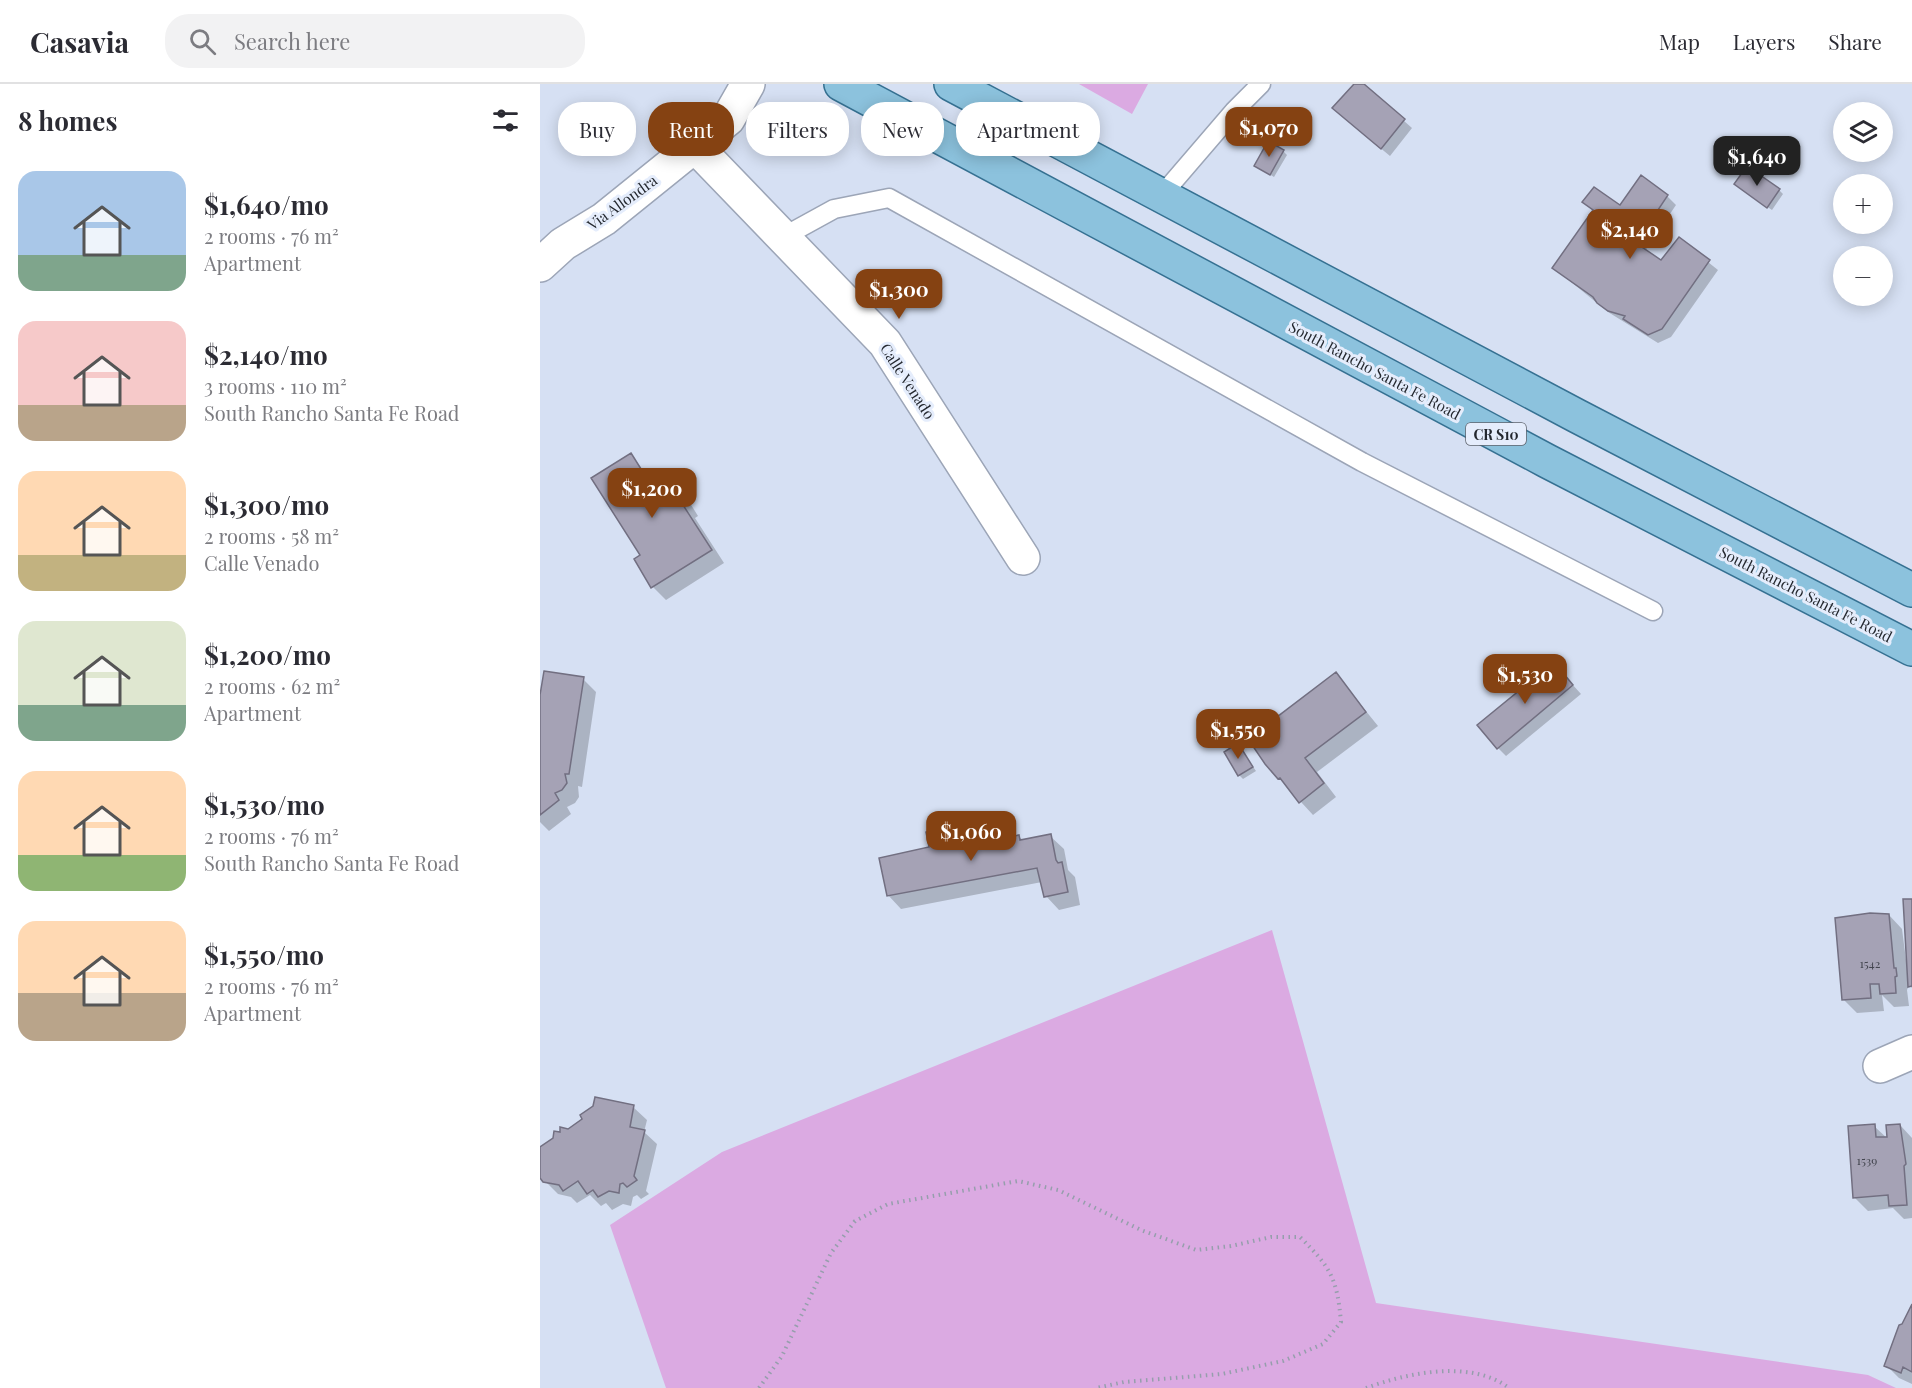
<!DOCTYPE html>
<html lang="en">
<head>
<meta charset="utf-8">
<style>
	body { margin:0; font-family:"Playfair Display",serif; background:#f2f2f3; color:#2b2b33; height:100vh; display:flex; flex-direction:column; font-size:22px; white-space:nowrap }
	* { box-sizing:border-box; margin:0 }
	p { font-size:20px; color:#7c7c81 }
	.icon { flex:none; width:33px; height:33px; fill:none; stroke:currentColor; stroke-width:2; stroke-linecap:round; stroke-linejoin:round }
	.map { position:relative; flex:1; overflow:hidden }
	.details { display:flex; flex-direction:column; background:#fff; width:540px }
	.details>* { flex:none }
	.guide { position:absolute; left:18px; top:18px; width:570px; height:54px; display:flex; gap:12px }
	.controls { position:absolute; left:1293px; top:18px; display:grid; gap:12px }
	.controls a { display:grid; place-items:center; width:60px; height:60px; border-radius:50%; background:#fff; box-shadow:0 3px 15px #0003; font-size:30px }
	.price { position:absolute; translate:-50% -51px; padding:0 14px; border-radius:12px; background:#854212; color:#fff; font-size:20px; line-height:39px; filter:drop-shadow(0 2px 3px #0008) }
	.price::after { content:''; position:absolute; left:50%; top:36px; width:18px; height:14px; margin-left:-9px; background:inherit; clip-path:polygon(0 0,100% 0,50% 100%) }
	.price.selected { background:#222; color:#fff }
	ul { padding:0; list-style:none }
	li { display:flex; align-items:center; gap:18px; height:150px; padding:0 18px }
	li span { display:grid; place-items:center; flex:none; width:168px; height:120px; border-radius:18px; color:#555 }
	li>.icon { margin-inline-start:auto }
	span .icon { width:72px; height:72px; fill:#fffc; stroke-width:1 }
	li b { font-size:26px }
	h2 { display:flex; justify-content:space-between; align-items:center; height:72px; padding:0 18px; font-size:26px }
	.chip { padding:0 21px; border-radius:24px; background:#fff; box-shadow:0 3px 15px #0003; font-size:21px; line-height:54px }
	.chip.selected { background:#854212; color:#fff }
	header { display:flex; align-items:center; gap:36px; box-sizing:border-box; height:84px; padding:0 30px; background:#fff; border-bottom:2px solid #e1e1e2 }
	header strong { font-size:28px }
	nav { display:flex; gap:33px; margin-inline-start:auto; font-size:21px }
	.search { width:420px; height:54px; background:#f2f2f3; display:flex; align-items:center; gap:15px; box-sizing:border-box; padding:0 21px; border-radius:24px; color:#7c7c81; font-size:22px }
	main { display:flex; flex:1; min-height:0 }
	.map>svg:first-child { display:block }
	.green { fill:#dbaae2 }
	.shadow { fill:#0003 }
	.building { fill:#a5a2b5; stroke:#726f81; stroke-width:1.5 }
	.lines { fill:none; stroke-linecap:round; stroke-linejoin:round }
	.service-casing { stroke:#9ca5b7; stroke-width:21 }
	.minor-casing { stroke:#9ca5b7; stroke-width:36 }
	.primary-casing { stroke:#367192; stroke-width:36 }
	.path { stroke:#969eac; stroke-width:4; stroke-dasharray:1.5 4.5; stroke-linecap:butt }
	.service { stroke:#fff; stroke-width:18 }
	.minor { stroke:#fff; stroke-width:33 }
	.primary { stroke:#8cc2dd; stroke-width:33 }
	.labels { text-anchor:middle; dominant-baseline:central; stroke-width:6; stroke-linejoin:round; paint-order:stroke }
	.number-label { font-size:12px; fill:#444650 }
	.shield { fill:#e5edfc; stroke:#5e636c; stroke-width:1.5 }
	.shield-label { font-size:14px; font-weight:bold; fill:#24282f }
	.street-label { font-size:15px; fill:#24282f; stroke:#e5edfc }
</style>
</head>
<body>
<header>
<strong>Casavia</strong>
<div class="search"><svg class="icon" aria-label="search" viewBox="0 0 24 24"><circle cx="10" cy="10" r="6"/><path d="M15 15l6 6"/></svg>Search here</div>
<nav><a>Map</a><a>Layers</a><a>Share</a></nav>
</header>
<main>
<section class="details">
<h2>8 homes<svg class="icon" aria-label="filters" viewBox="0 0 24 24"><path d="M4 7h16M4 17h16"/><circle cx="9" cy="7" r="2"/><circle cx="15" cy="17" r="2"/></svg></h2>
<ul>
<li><span style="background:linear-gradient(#a9c7e8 70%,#7fa58c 0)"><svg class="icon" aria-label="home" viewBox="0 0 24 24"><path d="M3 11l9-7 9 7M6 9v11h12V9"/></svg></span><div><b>$1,640/mo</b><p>2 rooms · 76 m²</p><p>Apartment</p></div></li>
<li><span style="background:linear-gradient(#f6c9c9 70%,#b9a48a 0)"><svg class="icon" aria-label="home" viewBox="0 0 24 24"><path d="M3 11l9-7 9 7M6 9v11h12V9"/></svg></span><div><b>$2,140/mo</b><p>3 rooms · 110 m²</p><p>South Rancho Santa Fe Road</p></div></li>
<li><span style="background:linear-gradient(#ffd9b3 70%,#c2b280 0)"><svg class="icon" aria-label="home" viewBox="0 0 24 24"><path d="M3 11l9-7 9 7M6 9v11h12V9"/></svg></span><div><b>$1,300/mo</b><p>2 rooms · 58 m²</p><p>Calle Venado</p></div></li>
<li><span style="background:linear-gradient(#dfe7d0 70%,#7fa58c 0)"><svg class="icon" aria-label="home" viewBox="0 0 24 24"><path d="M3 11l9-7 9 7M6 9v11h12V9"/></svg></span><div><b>$1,200/mo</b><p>2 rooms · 62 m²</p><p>Apartment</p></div></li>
<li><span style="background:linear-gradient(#ffd9b3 70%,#8fb573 0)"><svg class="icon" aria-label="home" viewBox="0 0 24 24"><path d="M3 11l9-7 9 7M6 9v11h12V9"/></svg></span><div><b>$1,530/mo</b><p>2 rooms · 76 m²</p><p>South Rancho Santa Fe Road</p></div></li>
<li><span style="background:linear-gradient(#ffd9b3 60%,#b9a48a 0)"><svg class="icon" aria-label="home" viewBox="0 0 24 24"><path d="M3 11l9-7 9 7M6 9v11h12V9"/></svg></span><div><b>$1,550/mo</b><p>2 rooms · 76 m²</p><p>Apartment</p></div></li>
</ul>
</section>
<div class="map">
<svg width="1372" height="1304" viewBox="0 0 1372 1304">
	<rect width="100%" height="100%" fill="#d6e0f3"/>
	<path class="green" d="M539 0H608L592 30Z
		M732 846 836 1219 1328 1291 1356 1304H126L70 1141 182 1068Z"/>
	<path class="shadow" d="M816 0H822L872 44 850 72 803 33Z
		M743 67 747 71 734 93 716 82Z
		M1200 104 1239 106 1243 110 1232 126Z
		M1127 112 1136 121 1105 167 1121 178 1139 155 1178 186 1131 253 1118 259 1068 228 1014 184 1054 128 1044 118 1080 123Z
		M91 371 114 400 127 390 140 403 158 432 155 434 184 479 126 516 113 503 102 472Z
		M1014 580 1041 610 966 672 958 664Z
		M796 590 838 642 777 688 796 713 773 731 739 694Z
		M43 595 56 608 42 703 38 702 39 713 35 719 27 723 31 730 9 747 0 738V621Z
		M698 661 716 687 703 695 699 691Z
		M420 742 433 756 434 761 479 753 484 757 510 752 524 765 528 786 535 793 540 821 519 826 506 812 502 798 361 825 348 811 390 765Z
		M1372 816V904L1369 901 1367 906 1369 922 1354 923 1342 911 1344 927 1317 929 1304 916 1349 831 1362 845 1366 876H1368L1365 817Z
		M93 1023 107 1036 104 1048 117 1060 106 1107 109 1110 101 1115 97 1111 93 1113 91 1122 83 1120 72 1126 66 1119 61 1122 50 1111 37 1119 31 1113 18 1110 0 1092V1065L28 1047Z
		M1360 1041 1372 1054V1134L1364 1135 1353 1124 1328 1127 1315 1114 1334 1042 1349 1056Z
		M1372 1225V1300L1359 1294 1346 1281Z"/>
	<path class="building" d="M814 0H824L865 35 841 65 792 24Z
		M728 57 744 66 730 91 714 82Z
		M1207 82 1240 105 1227 124 1194 100Z
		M1101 91 1128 111 1096 159 1121 176 1139 153 1170 176 1122 245 1108 251 1083 235 1085 232 1068 227 1057 219 1053 213 1012 184 1053 126 1042 118 1054 103 1080 121Z
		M91 369 111 401 127 388 146 419 143 421 172 466 111 504 94 475 100 471 51 394Z
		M1014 578 1033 601 957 665 937 641Z
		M4 587 44 593 29 690H25L27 699 22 706 15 709 19 716 0 731V611Z
		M796 588 826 628 765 674 784 699 759 719 740 694 738 695 725 680 708 655Z
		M698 659 713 683 698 692 684 668Z
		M421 741 425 762 479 751 480 756 511 750 516 776 518 779 522 778 528 808 504 813 497 784 347 812 339 774 389 763 386 748Z
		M1363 815H1372V902L1368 903Z
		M1330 829 1349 830 1354 884H1356L1357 892 1355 893 1356 909 1340 910 1339 900H1330L1331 914 1302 916 1295 834Z
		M55 1013 94 1021 90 1043 105 1046 94 1092 97 1096 87 1103 83 1099 80 1100 79 1109 69 1107 58 1113 53 1106 47 1110 38 1097 23 1107 19 1101 3 1098 0 1094V1063L13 1054 14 1047 20 1048V1043L28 1045 42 1035 40 1031 53 1022Z
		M1335 1040 1336 1053H1347L1346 1041 1360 1040 1366 1080 1364 1082 1367 1121 1349 1122 1348 1111 1313 1114 1308 1042Z
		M1372 1220V1288L1363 1283 1361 1289 1344 1282 1359 1241 1362 1240Z"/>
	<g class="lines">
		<g class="service-casing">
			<path id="service" d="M621 112 694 27 721 0
				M243 153 294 125 349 114 822 378 1113 527"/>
		</g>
		<g class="minor-casing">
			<path id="minor" d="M155 62 345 259 483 474
				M0 181 23 160 64 135 188 35 208 0
				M1340 982 1372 968"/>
		</g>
		<g class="primary-casing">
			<path id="primary" d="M301 0 1007 377 1372 565
				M411 0 1037 332 1372 506"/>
		</g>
		<path class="path" d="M219 1304 242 1272 291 1169 315 1137 348 1120 478 1097 518 1106 601 1146 656 1166 691 1162 731 1153H760C791 1184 797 1194 801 1238L783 1260 743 1277 682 1290 584 1298 556 1304
			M826 1304C867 1289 931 1275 969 1304"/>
		<use href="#service" class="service"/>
		<use href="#minor" class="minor"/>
		<use href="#primary" class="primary"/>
	</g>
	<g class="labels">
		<g class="number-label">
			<text x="1330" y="879">1542</text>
			<text x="1327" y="1076">1539</text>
		</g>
		<rect class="shield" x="926" y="339" width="60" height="22" rx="4.5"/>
		<g class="shield-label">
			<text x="956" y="350">CR S10</text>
		</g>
		<g class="street-label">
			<text transform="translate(82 118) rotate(-36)">Via Allondra</text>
			<text transform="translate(835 286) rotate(28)">South Rancho Santa Fe Road</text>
			<text transform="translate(368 297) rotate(57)">Calle Venado</text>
			<text transform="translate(1266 510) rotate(27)">South Rancho Santa Fe Road</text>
		</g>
	</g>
</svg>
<div class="controls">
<a><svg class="icon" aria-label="layers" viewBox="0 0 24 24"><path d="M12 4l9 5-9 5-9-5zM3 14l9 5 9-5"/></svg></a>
<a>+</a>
<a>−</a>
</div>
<b class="price" style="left:729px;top:74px">$1,070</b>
<b class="price selected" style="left:1217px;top:103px">$1,640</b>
<b class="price" style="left:1090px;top:176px">$2,140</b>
<b class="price" style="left:359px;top:236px">$1,300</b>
<b class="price" style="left:112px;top:435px">$1,200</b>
<b class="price" style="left:985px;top:621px">$1,530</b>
<b class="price" style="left:698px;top:676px">$1,550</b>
<b class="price" style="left:431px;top:778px">$1,060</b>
<div class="guide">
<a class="chip">Buy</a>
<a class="chip selected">Rent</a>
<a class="chip">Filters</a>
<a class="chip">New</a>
<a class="chip">Apartment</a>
</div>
</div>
</main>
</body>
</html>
